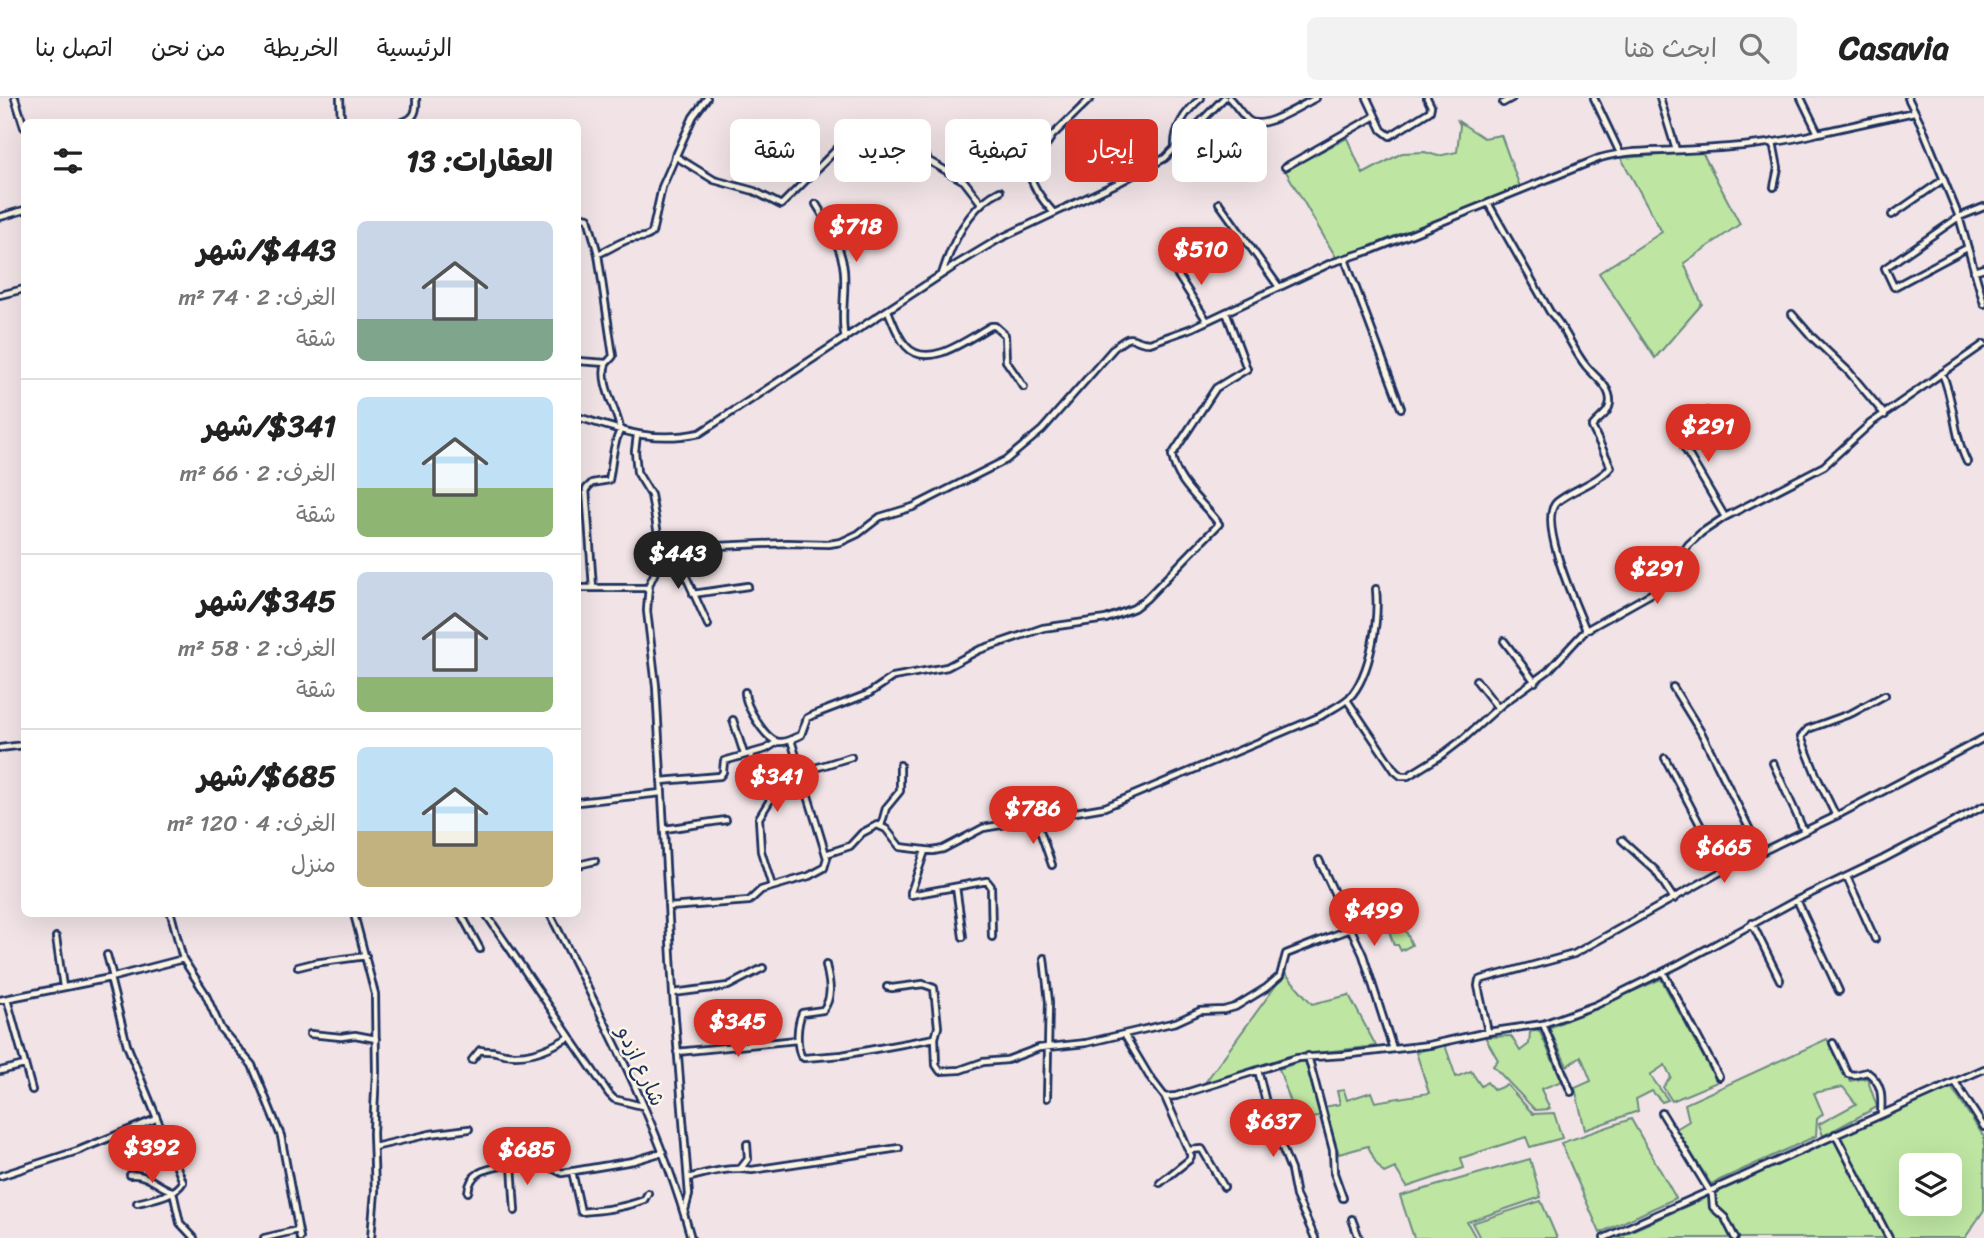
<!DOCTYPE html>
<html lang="ar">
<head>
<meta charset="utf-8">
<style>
	body { margin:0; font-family:Sriracha,"Playpen Sans Arabic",sans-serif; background:#f2f2f2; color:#222; direction:rtl; height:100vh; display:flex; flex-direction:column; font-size:26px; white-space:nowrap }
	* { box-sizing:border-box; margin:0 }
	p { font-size:23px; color:#767676 }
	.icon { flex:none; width:38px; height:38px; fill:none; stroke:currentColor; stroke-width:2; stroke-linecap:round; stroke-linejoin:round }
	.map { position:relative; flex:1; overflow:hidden; direction:ltr }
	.details { position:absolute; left:21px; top:21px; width:560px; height:798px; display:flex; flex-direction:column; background:#fff; border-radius:10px; box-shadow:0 7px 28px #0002; direction:rtl }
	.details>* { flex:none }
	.banner { position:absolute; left:602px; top:21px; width:665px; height:63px; direction:rtl; display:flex; gap:14px }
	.controls { position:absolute; left:1899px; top:1055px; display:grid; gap:14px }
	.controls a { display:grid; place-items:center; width:63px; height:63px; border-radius:10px; background:#fff; box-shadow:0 7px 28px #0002; font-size:35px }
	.price { position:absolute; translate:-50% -60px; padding:0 16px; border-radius:24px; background:#d93025; color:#fff; font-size:23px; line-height:46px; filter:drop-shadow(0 2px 4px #0008) }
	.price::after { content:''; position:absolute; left:50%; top:42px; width:21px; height:16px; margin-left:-10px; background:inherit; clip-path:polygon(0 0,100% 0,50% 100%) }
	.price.current { background:#222; color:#fff }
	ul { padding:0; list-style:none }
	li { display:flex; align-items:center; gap:21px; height:175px; padding:0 28px }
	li+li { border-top:2px solid #e0e0e0 }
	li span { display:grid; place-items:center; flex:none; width:196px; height:140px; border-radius:10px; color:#555 }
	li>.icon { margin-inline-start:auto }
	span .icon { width:84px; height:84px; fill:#fffc; stroke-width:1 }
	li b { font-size:30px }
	h2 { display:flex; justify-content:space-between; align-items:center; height:84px; padding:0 28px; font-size:30px }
	.tag { padding:0 24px; border-radius:10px; background:#fff; box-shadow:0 7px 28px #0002; font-size:24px; line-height:63px }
	.tag.current { background:#d93025; color:#fff }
	header { display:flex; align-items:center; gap:42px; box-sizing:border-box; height:98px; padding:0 35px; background:#fff; border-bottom:2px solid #e0e0e0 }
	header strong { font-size:33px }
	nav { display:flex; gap:38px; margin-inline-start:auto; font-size:24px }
	.search { width:490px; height:63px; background:#f2f2f2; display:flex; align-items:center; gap:18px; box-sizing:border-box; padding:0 24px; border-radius:10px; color:#767676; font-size:26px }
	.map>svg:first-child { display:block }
	.green { fill:#bee6a2; stroke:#6c8a80; stroke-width:2; fill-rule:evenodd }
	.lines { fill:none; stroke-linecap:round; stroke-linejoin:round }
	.minor-casing { stroke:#1b2f5e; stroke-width:10 }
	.minor { stroke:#fcf5e5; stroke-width:4.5 }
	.labels { text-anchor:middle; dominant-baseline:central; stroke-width:5; stroke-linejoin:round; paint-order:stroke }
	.street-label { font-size:21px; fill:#1b2f5e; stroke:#fcf5e5 }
</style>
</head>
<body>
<header>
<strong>Casavia</strong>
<div class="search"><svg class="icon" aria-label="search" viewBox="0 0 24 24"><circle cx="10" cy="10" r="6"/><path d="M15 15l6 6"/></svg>ابحث هنا</div>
<nav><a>الرئيسية</a><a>الخريطة</a><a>من نحن</a><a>اتصل بنا</a></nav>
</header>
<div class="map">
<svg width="1984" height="1140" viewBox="0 0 1984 1140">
	<rect width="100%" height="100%" fill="#f2e4e6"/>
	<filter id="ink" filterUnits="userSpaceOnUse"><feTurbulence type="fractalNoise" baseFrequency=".0143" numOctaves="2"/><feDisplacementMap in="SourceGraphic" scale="14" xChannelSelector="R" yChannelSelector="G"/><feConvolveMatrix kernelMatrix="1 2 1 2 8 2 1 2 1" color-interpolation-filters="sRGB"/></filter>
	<g filter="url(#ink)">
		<path class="green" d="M1458 23 1484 40 1501 37 1520 89 1337 161 1285 72 1347 40 1363 76 1402 55 1425 54 1438 58 1457 54 1460 27Z
			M1702 54 1740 126 1684 165 1702 206 1655 260 1599 175 1662 134 1621 60Z
			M1395 808 1412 847 1401 853 1398 847H1394L1382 814Z
			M1285 875 1312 906 1349 897 1376 948 1289 958 1204 986Z
			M1661 881 1717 984 1672 1003 1663 989 1671 979 1665 967 1650 977 1668 1002 1662 1004 1652 993 1636 1001 1638 1013 1585 1032 1575 990 1591 983 1581 958 1567 968 1549 930Z
			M1539 932 1562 983 1541 991 1550 1011 1535 1012 1493 968 1498 962 1485 939 1511 938 1520 953 1529 946 1530 934Z
			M1827 941 1850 983 1867 980 1877 1009 1823 1038 1819 1026 1856 1006 1843 989 1814 995 1823 1016 1817 1021 1816 1038 1711 1086 1676 1031 1689 1023 1685 1006Z
			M1445 947 1456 979 1471 973 1481 988 1487 984 1494 992 1507 987 1533 1016 1554 1015 1562 1040 1530 1049 1526 1039 1461 1060 1464 1070 1407 1089 1395 1070 1384 1075 1376 1065 1368 1048 1339 1056 1324 1009 1340 1006 1337 993 1344 992 1347 1002 1371 994 1375 1004 1429 995 1416 954Z
			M1305 962 1320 1017 1299 1027 1279 971Z
			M1951 989 1984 1039V1112L1965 1140H1616ZM1911 1068H1950V1106H1911Z
			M1631 1021 1676 1100 1600 1135 1561 1045Z
			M1530 1061 1541 1099 1467 1124 1476 1140H1414L1400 1098Z
			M1541 1103 1557 1140H1480L1472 1125Z"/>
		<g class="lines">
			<g class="minor-casing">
				<path id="minor" d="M15 0 24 29
					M340 0 341 24
					M1229 0C1236 7 1241 16 1248 22 1262 34 1301 7 1316 0
					M1367 0 1382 32 1390 38 1430 13 1431 8 1427 0
					M1594 0 1620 55
					M1660 0 1676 52
					M1801 0 1818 35 1914 14
					M1908 0 1921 26 1959 119 1984 206
					M1503 5 1512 0
					M402 24C415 21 417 13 416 0
					M1773 44 1778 70 1774 89
					M919 48 929 63 964 83 981 105
					M1175 49C1174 29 1186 13 1201 0
					M675 58 714 82 754 93 781 107 845 43
					M1285 69 1375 18
					M1219 105 1279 189
					M1488 105 1550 214C1566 230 1572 251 1586 268 1595 279 1610 288 1610 303 1610 316 1598 320 1592 329L1611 369C1597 385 1573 391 1557 404 1536 421 1577 510 1586 532
					M816 106C828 125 842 150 844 173 846 196 840 219 845 241
					M1053 114C1042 102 1033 90 1029 74L1052 38 1091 0
					M1892 117 1944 81
					M578 118 588 120 598 156 613 258C611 261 608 263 606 266 599 283 617 313 620 330 620 334 619 335 617 340 612 353 612 368 609 382L592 385 586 391 593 490
					M0 119 24 112
					M1967 150 1894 189 1885 170 1959 119 1984 109
					M598 156C609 152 619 144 630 141 639 139 646 141 652 135L662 89 693 19 707 0
					M1345 161 1401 310
					M1172 168 1207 223
					M1974 173 1984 170
					M942 176C952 145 970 107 1000 93
					M0 197 24 191
					M888 213C893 224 897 238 906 248 928 273 969 240 991 228H995L1005 237 1006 263 1024 289
					M1792 216 1812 239 1849 274 1885 317
					M578 263 606 265
					M1942 275C1955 304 1953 336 1967 364
					M1707 313 1688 337 1684 349 1725 419
					M578 319C623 333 652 345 700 335L959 165 999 141 1120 84 1165 60 1224 0
					M637 337 635 353 637 374 651 397 662 459 649 487 647 513 656 588 673 895 689 1097 684 1116
					M667 458 669 465 683 472 708 527
					M662 459 718 448 786 445 829 446 841 444 858 436 880 419 913 409 1006 362 1042 332 1114 250C1137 231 1129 245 1150 245L1192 230 1331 165 1372 152 1600 60C1628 52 1654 54 1682 52 1726 50 1774 47 1818 35
					M578 490H649
					M693 496 748 488
					M1504 543 1535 584
					M1476 582 1498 610
					M1673 589 1702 636 1761 754
					M745 594C745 607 765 642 779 644 787 645 794 640 801 637L807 620 813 617 868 596 893 579 947 569 979 552 1043 530 1106 521 1134 510 1146 501 1219 426C1203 404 1176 385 1172 357L1216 290 1247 271 1226 214
					M1347 602 1395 673 1401 678H1408L1442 657 1463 641 1501 607 1548 573 1586 532 1656 493 1688 447 1701 435 1725 419 1824 368 1871 325 1984 246
					M733 622 744 656
					M0 650 24 647
					M751 655 753 674 769 690 772 699 759 720 761 753 772 788
					M1665 660 1724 772
					M1773 665 1804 733
					M802 674 851 659
					M661 683 720 678 723 674 724 663 766 651 777 644
					M578 704 661 695
					M1836 718 1817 679 1801 639 1808 631 1852 615 1885 597
					M1036 721 1052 767
					M881 728 886 710 900 693V667
					M665 731 726 722
					M1622 742 1655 772 1674 801
					M925 753 911 794V797L987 783 991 788 992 839
					M826 756 850 748 862 735 877 727 886 731 900 749 933 753 943 751 983 730 1105 709 1321 618C1330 612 1341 607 1349 600 1371 577 1379 521 1376 491
					M1319 762 1363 857 1393 951
					M578 767 595 763
					M1847 779 1875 841
					M956 789 963 839
					M1797 802 1839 893
					M669 809 749 803 761 792 809 778 824 770 827 760 791 642
					M171 816 183 861 205 895 221 931 252 967 264 996 281 1038 300 1140
					M354 816 375 896 376 973 373 1035 375 1093 371 1140
					M461 816 480 851
					M486 816 609 996 614 1001 642 1008
					M550 816C603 920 660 1027 691 1140
					M1752 825 1780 882
					M56 839 63 889
					M107 857 113 879
					M1044 860 1049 904 1047 1000
					M826 867C829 882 834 898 823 912L802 915C797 927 796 946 801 958L804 960 842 957 935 940 936 967 940 973 960 972 983 964 1007 962 1039 950 1086 945 1124 936 1149 978 1165 999 1176 998 1297 960 1343 957 1429 947 1488 934 1543 926 1596 907 1677 867 1797 802 1883 761 1984 708
					M298 869 314 865 366 858
					M1663 874 1719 979
					M110 880 127 947 183 1084C175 1098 151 1101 137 1105
					M887 889 892 890 923 886 934 890 938 929 935 940
					M673 895 728 888 763 870
					M7 901 32 992
					M0 902 110 880 183 861
					M1543 926 1571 994
					M1488 934 1478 888 1479 882 1574 856 1724 772 1836 718 1984 640
					M310 936 341 939 355 937 376 941
					M1124 936 1176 924 1200 913 1224 912 1235 909 1266 890 1280 878 1286 856 1350 831
					M1833 945 1848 976 1855 977 1867 974C1883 985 1882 999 1881 1016
					M677 954 797 942
					M1308 958 1333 1052 1334 1075 1343 1100
					M472 962 480 952C486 954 491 952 496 954 522 962 546 953 569 939
					M1258 972 1269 1017 1291 1072 1296 1098 1315 1140
					M0 973 24 967
					M1955 984 1984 1029
					M1662 1015 1712 1097 1713 1109 1725 1120 1735 1140
					M1835 1036 1889 1140
					M374 1049 430 1036 469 1031
					M1189 1052 1202 1051 1224 1089
					M512 1067 515 1113
					M741 1070 748 1061 747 1046
					M572 1073 581 1114C603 1112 623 1110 644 1102L648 1095
					M130 1077C148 1075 156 1088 172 1093
					M0 1078 77 1053 156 1021
					M688 1080C709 1074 729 1069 752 1072L899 1050
					M1160 1085 1189 1062 1191 1058 1165 999
					M173 1094 180 1125 194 1140
					M468 1094C469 1086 472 1079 479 1075 488 1069 533 1062 545 1061L554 1071 562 1075 633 1063 663 1054
					M1352 1121 1359 1140
					M264 1140 298 1132
					M1604 1140 1984 971"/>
			</g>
			<use href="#minor" class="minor"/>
		</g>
	</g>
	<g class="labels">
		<g class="street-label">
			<text transform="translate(641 968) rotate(65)">شارع ازدو</text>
		</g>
	</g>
</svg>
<div class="controls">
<a><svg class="icon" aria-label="layers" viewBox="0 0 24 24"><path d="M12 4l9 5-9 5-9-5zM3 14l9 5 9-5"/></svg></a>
</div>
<b class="price" style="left:856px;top:166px">$718</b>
<b class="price" style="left:1201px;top:189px">$510</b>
<b class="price" style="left:1708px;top:366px">$291</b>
<b class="price current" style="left:678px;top:493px">$443</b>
<b class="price" style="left:1657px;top:508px">$291</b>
<b class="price" style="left:777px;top:716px">$341</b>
<b class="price" style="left:1033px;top:748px">$786</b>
<b class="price" style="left:1724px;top:787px">$665</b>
<b class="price" style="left:1374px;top:850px">$499</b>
<b class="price" style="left:738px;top:961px">$345</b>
<b class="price" style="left:1273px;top:1061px">$637</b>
<b class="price" style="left:152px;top:1087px">$392</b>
<b class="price" style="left:527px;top:1089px">$685</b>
<div class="banner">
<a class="tag">شراء</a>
<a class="tag current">إيجار</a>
<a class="tag">تصفية</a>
<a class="tag">جديد</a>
<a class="tag">شقة</a>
</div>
<section class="details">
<h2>العقارات: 13<svg class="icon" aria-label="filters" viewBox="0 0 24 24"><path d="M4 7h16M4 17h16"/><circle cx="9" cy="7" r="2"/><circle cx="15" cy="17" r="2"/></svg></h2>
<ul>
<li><span style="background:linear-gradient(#c9d6e8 70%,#7fa58c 0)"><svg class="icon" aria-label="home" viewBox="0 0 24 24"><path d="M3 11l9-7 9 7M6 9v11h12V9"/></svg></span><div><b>$443/شهر</b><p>الغرف: 2 · 74 m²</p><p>شقة</p></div></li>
<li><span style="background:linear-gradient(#bfe0f5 65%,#8fb573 0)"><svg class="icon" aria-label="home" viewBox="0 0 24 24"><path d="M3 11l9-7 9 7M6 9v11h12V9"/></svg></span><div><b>$341/شهر</b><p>الغرف: 2 · 66 m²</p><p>شقة</p></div></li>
<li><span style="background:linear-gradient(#c9d6e8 75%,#8fb573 0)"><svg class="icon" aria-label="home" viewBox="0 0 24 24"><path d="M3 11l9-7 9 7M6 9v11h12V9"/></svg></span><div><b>$345/شهر</b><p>الغرف: 2 · 58 m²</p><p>شقة</p></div></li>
<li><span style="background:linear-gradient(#bfe0f5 60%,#c2b280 0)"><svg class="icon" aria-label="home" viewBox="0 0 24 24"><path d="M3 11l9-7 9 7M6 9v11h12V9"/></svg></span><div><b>$685/شهر</b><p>الغرف: 4 · 120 m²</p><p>منزل</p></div></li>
</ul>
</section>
</div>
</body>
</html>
